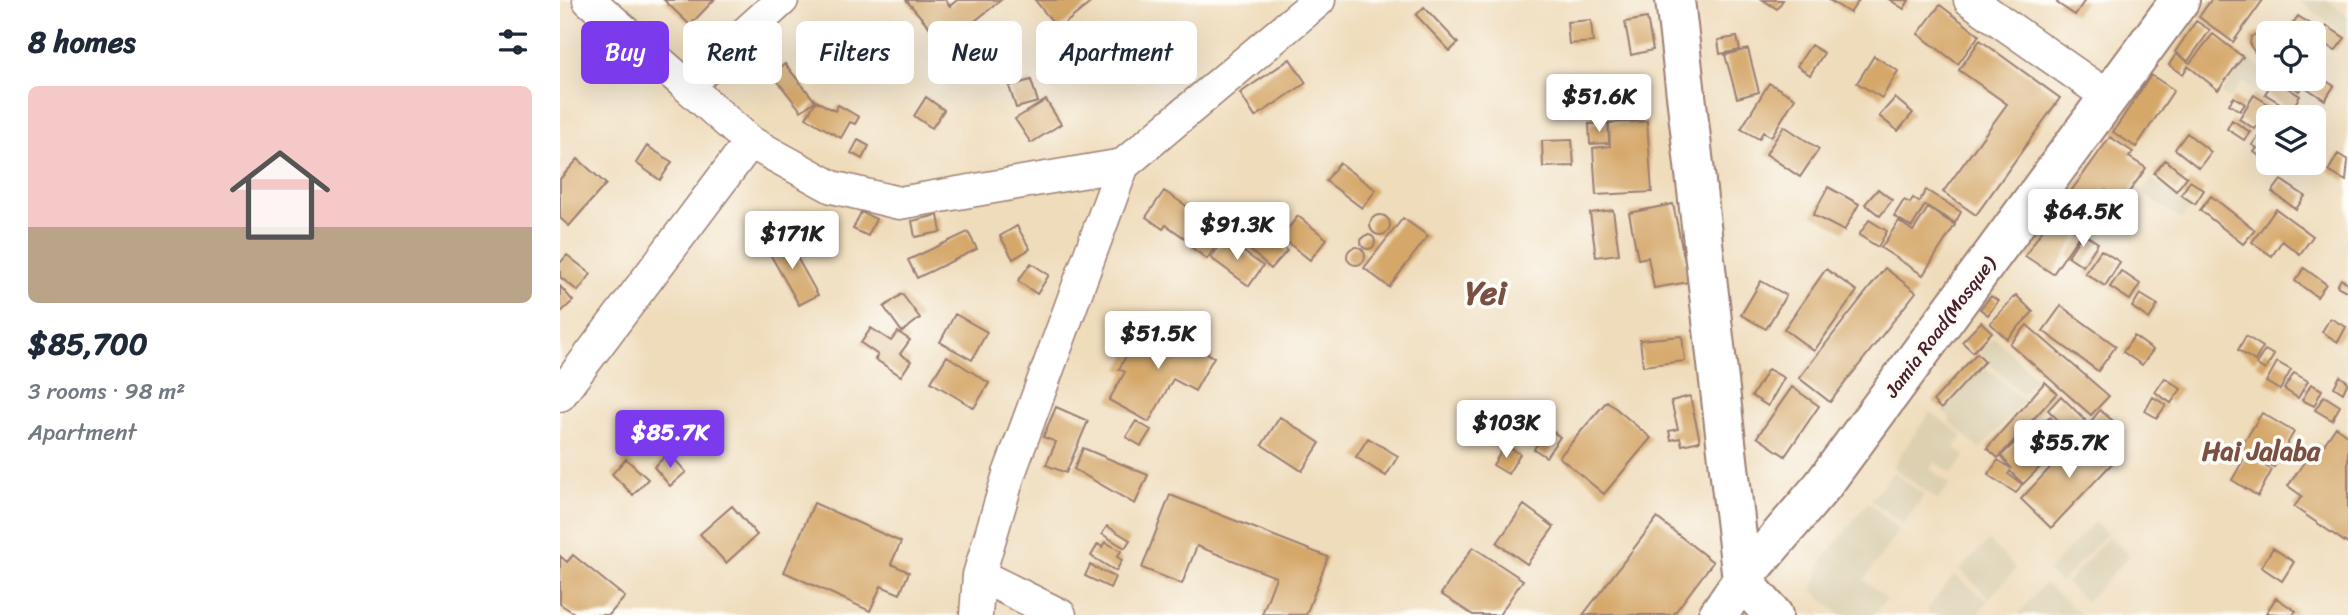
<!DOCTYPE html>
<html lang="en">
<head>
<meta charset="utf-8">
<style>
	body { margin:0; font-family:Sriracha,sans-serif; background:#f6f6f7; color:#1f2937; height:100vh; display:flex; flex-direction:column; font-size:26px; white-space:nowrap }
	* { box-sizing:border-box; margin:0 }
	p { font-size:23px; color:#747a83 }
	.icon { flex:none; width:38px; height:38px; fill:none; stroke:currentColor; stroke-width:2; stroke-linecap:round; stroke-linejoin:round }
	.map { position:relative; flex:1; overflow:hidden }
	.sheet { display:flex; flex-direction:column; background:#fff; width:560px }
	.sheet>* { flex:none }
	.top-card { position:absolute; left:21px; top:21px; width:665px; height:63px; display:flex; gap:14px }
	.buttons { position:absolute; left:1696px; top:21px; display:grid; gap:14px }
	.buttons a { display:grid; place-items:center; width:70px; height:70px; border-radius:10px; background:#fff; box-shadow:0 7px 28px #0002; font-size:35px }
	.price { position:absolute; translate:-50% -60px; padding:0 16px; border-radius:7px; background:#fff; color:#222; font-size:23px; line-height:46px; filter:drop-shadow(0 2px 4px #0008) }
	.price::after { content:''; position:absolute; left:50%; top:42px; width:21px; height:16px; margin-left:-10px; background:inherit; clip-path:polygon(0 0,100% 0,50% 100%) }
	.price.on { background:#7c3aed; color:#fff }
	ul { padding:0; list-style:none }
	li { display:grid; align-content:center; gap:14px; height:371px; padding:0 28px }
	li span { display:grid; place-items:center; height:217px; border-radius:10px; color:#555 }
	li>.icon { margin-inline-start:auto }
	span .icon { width:126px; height:126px; fill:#fffc; stroke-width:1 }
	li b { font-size:30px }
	h2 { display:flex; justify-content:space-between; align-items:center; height:84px; padding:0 28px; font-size:30px }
	.chip { padding:0 24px; border-radius:10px; background:#fff; box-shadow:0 7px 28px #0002; font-size:24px; line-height:63px }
	.chip.on { background:#7c3aed; color:#fff }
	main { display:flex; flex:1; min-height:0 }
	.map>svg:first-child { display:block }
	.built { fill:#dcd0b1 }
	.building { fill:#d5a86b }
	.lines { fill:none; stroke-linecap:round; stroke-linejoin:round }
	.street-casing { stroke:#9c7e73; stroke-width:35 }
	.secondary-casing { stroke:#9c7e73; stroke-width:42 }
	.primary-casing { stroke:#9c7e73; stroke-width:42 }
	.street { stroke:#fff; stroke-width:32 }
	.secondary { stroke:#fff; stroke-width:38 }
	.primary { stroke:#fff; stroke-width:38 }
	.labels { text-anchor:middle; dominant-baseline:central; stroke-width:7; stroke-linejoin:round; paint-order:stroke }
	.street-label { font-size:19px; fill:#4a1f2b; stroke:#fdfcf7 }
	.district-label { font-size:26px; font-weight:bold; fill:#7b4f41; stroke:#fdfcf7 }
	.town-label { font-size:33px; font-weight:bold; fill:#7b4f41; stroke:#fdfcf7 }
</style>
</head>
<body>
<main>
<section class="sheet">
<h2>8 homes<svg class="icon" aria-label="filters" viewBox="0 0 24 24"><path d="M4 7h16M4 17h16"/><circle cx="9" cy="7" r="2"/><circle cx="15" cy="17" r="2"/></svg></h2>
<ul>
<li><span style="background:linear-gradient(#f6c9c9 65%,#b9a48a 0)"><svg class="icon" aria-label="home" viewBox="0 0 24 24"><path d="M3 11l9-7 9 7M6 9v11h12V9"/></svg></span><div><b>$85,700</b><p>3 rooms · 98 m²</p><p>Apartment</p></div></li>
</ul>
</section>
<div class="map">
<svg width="1788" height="615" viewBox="0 0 1788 615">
	<rect width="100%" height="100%" fill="#fdfcf7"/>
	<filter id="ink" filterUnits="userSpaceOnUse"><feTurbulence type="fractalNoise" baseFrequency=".0143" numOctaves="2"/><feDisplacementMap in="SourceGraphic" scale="14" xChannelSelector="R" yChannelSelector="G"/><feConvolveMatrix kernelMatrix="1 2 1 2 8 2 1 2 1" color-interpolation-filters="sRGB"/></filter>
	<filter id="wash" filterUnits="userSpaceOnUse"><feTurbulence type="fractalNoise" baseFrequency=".00686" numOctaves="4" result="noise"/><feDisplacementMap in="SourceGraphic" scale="28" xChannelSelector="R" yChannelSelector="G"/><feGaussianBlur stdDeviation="1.57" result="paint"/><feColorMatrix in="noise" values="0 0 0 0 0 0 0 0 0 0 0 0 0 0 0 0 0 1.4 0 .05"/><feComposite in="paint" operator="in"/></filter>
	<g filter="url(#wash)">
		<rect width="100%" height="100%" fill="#efdcbb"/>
		<path class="built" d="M1739 0H1767L1788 16V38Z
			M1688 58 1708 74V79H1714L1701 95 1683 81 1669 100 1661 93Z
			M1592 179 1631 207 1622 220 1582 192Z
			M1434 337 1476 378 1461 394 1419 353Z
			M1423 365 1464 401 1420 449 1389 421 1391 419 1382 411Z
			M1370 412 1403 436 1395 448 1405 456 1392 474 1375 462 1370 469 1390 484 1378 500 1332 467Z
			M1333 472 1364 495 1343 524 1311 500Z
			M1308 502 1339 530 1304 580 1327 599 1313 615H1281L1252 590 1264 559Z
			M1534 522 1547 534 1500 583 1488 571Z
			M1549 536 1569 556 1526 602 1506 583Z
			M1429 541 1456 569 1429 598 1400 569Z
			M1394 575 1428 601 1417 615H1371L1366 611Z
			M1485 583 1522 615H1457Z"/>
		<g id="blocks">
			<path class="building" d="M104 0H154L130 25Z
				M346 0H385L390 6 397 0H441L385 45Z
				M475 0H534L498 29Z
				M1203 0H1223L1217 9Z
				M1269 0H1299L1290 13Z
				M1330 0H1349L1344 9Z
				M1499 0H1525L1515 15 1497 3Z
				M1651 0H1703L1673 42 1639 17Z
				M1380 5 1419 35 1398 64 1358 34Z
				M864 7 898 43 890 51 856 15Z
				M1738 16 1760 30 1754 39V33H1726Z
				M1087 18 1093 50 1071 55 1065 22Z
				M1031 20 1033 42 1009 44 1007 22Z
				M1636 21 1650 30 1628 61 1615 52Z
				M1767 26 1785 38 1775 51 1758 39Z
				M1702 30 1715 33H1708L1707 56 1695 53 1690 45 1691 37Z
				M1653 34 1683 57 1658 90 1628 66 1623 74 1609 65 1616 54 1630 63Z
				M1177 37 1180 50 1160 54 1158 40Z
				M1420 40 1500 98 1416 215 1383 192 1447 104 1399 70Z
				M1251 45 1264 53 1250 75 1237 66Z
				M1188 49 1199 92 1177 98 1165 55Z
				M1314 56 1338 71 1322 98 1297 83Z
				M730 59 746 83 695 117 680 93Z
				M225 64 255 101 241 111 212 74Z
				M1754 73 1774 86 1765 100 1745 87 1754 79Z
				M1591 75 1614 90 1576 147 1553 132Z
				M1714 79 1740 96 1731 110 1705 94Z
				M1722 79H1748L1739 91Z
				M471 80 478 102 456 108 449 86Z
				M1209 83 1235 98 1211 137 1203 132 1199 139 1181 129Z
				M1694 95 1710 105 1695 129 1679 119Z
				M366 97 384 110 372 128 354 116Z
				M1674 97 1685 104 1680 111 1669 104Z
				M1335 98 1353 113 1338 131 1319 116Z
				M486 100 501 124 471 143 455 119Z
				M256 101 275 111 278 105 299 117 295 124 290 122 281 138 246 118Z
				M1672 120 1690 132 1684 140 1667 129Z
				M1087 121 1092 192 1036 195 1033 148 1050 146 1049 123Z
				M1048 123 1049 143 1030 144 1029 124Z
				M1708 123V159L1706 161 1694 152 1697 148 1692 145Z
				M1224 126 1259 149 1240 177 1206 154Z
				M1627 133 1651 152 1639 168 1615 149Z
				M1550 137 1573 152 1569 157 1586 168 1562 202 1545 190 1534 205 1553 218 1544 230 1504 201Z
				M298 140 309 146 302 159 291 153Z
				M1012 140 1014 166 983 167 982 141Z
				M87 146 112 162 100 180 76 163Z
				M1778 154 1788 160 1786 181 1768 171Z
				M18 159 46 184 9 226 0 218V179Z
				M1605 160 1627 177 1616 191 1594 173Z
				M779 163 816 190 802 208 766 181Z
				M1721 180 1745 196 1736 209 1712 192Z
				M1630 181 1644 190 1635 204 1621 195Z
				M1268 187 1299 204 1284 231 1253 215Z
				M1318 189 1332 200 1320 216 1305 204Z
				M1366 190 1401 212 1395 223 1365 205 1352 227 1334 216 1344 200 1350 203 1353 198 1359 202Z
				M604 191 648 220 652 214 670 226 647 259 631 247 633 244 606 225 603 229 586 217Z
				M1651 196 1695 230 1683 244 1640 210Z
				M1113 204 1129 282 1094 288 1088 257 1078 259 1069 213Z
				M1368 208 1395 225 1363 275 1321 248 1339 221 1353 231Z
				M1716 209 1753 236 1740 254 1722 241 1712 256 1692 242Z
				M1053 210 1059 254 1036 257 1030 213Z
				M301 212 316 219 308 236 293 229Z
				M378 215 381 232 355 237 352 221Z
				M1492 215 1520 234 1493 274 1465 256Z
				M810 225a10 10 0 1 1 20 0a10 10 0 1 1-20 0Z
				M738 216 767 239 750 260 721 237Z
				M843 218 868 236 829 287 804 268Z
				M1309 220 1327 231 1318 247 1299 235Z
				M694 221 727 251 711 269 678 239Z
				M457 226 470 249 453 259 440 236Z
				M408 232 417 249 357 278 348 260Z
				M1523 233 1538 243 1523 266 1508 256Z
				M801 242a7 7 0 1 1 14 0a7 7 0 1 1-14 0Z
				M225 236 258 295 239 305 206 247Z
				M665 238 703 266 689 286 651 258Z
				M787 256a9 9 0 1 1 18 0a9 9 0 1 1-18 0Z
				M1541 250 1560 262 1545 286 1525 273Z
				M7 255 31 274 18 291 0 277V263Z
				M471 263 489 275 477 294 458 281Z
				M1325 268 1356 292 1270 402 1239 378Z
				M1744 268 1766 284 1757 297 1735 281Z
				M1266 269 1297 291 1254 351 1224 329Z
				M1561 271 1580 284 1570 300 1550 287Z
				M1781 279 1788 283V292L1777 286Z
				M1201 281 1226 295 1206 329 1181 315Z
				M0 286 13 301 0 313Z
				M342 294 360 318 342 332 324 307Z
				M1580 294 1598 305 1589 319 1572 307Z
				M1456 295 1473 312 1447 339 1430 323Z
				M1431 296 1438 301 1428 315 1420 309Z
				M1501 306 1556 346 1538 371 1483 331Z
				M395 314 427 332 412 360 380 342Z
				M1770 318 1786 327 1778 342 1762 332Z
				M1421 322 1432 332 1413 352 1402 342Z
				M592 323 654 357 635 391 613 379 589 422 549 400 565 372 559 369 567 354 573 357Z
				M1467 325 1549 396 1531 415 1450 344Z
				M311 328 331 341 338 332 350 340 340 354 351 361 341 376 315 359 318 355 301 343Z
				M1122 336 1125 361 1083 366 1080 340Z
				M1574 336 1593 350 1582 365 1563 352Z
				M1686 336 1703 347 1695 361 1678 350Z
				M1705 350 1714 355 1705 370 1696 364Z
				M1417 353 1425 361 1381 409 1373 401Z
				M387 356 429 383 414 408 371 382Z
				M1717 362 1731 370 1720 390 1706 382Z
				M1208 369 1224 378 1208 406 1192 396Z
				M1734 373 1748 381 1738 398 1724 389Z
				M1780 376 1788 382 1783 393 1774 387Z
				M1605 378 1621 389 1611 403 1595 392Z
				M1485 382 1497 393 1438 458 1427 448Z
				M1751 384 1762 390 1754 406 1742 400Z
				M1232 387 1259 406 1225 456 1197 437Z
				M1130 396 1140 441 1122 445 1120 438 1111 440 1109 431 1118 429 1111 401Z
				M1501 396 1525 420 1512 434 1488 410Z
				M1764 396 1780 406 1772 420 1755 410Z
				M1593 397 1606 405 1597 418 1585 411Z
				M1047 401 1091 438 1044 494 999 457Z
				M496 407 528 421 506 473 486 465 496 442 483 437Z
				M1540 410 1553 421 1542 435 1529 424Z
				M1702 413 1734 432 1714 467 1681 447Z
				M720 417 760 443 742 471 702 445Z
				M1490 417 1510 437 1463 484 1450 471 1448 474 1462 484 1456 493 1428 475 1438 460 1452 469 1441 456 1454 443 1459 447Z
				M576 421 591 430 581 446 566 437Z
				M76 423 89 432 78 447 66 438Z
				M1523 427 1535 433 1531 442 1519 435Z
				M1776 427 1788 436V544L1734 507 1742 496 1728 486 1757 443 1763 446Z
				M988 428 1000 437 986 457 974 449Z
				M808 438 838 456 826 476 796 457Z
				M1518 438 1530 450 1541 439 1559 456 1491 528 1461 499Z
				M945 445 960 454 948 474 933 465Z
				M523 448 588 475 575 504 514 469Z
				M109 453 126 472 110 486 94 467Z
				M1686 455 1712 470 1698 496 1672 480Z
				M66 459 88 479 73 495 52 474Z
				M610 495 768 557 746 615 702 614 716 577 637 546 622 584 582 568Z
				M254 503 341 542 331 564 349 572 340 594 321 586 310 611 224 572Z
				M964 505 994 527 967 564 937 543Z
				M172 506 197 535 166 563 140 534Z
				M1097 518 1153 562 1113 615H1023Z
				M547 526 570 540 565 548 542 534Z
				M545 542 561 551 557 557 562 560 556 571 531 556 538 544 542 547Z
				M913 547 963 580 939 615H913L881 594Z
				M1713 548 1734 562 1722 581 1701 567Z
				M13 555 65 597 49 615H17L0 604V556L7 562Z
				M530 565 555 577 550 588 525 576Z
				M1716 598 1736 611 1733 615 1706 613Z"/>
		</g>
	</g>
	<g filter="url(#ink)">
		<use href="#blocks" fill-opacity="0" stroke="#9c7e73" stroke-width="2"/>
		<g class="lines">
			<g class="street-casing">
				<path id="street" d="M29 0 127 86 222 0
					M1410 0 1550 98
					M127 86 190 142 272 187 339 203 563 165
					M0 395 190 142
					M419 575 500 615
					M416 615 419 575 449 474 563 165 759 0"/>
			</g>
			<g class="secondary-casing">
				<path id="secondary" d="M1213 615 1182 580 1263 485 1620 0"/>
			</g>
			<g class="primary-casing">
				<path id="primary" d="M1115 0 1182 580 1158 615"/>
			</g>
			<use href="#street" class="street"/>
			<use href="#secondary" class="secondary"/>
			<use href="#primary" class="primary"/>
		</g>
	</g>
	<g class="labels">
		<g class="street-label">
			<text transform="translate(1380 327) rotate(-53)">Jamia Road(Mosque)</text>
		</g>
		<g class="district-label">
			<text x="1701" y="451">Hai Jalaba</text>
		</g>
		<g class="town-label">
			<text x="926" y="293">Yei</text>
		</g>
	</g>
</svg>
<div class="buttons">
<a><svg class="icon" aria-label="locate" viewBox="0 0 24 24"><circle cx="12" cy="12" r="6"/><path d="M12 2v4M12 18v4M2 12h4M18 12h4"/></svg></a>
<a><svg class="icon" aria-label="layers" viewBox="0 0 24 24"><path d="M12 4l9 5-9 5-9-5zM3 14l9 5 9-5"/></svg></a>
</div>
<b class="price" style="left:1039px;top:134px">$51.6K</b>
<b class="price" style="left:1523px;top:249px">$64.5K</b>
<b class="price" style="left:677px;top:262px">$91.3K</b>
<b class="price" style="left:232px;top:271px">$171K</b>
<b class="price" style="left:598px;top:371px">$51.5K</b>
<b class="price" style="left:946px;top:460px">$103K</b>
<b class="price on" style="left:110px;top:470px">$85.7K</b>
<b class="price" style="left:1509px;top:480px">$55.7K</b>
<div class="top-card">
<a class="chip on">Buy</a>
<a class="chip">Rent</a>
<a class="chip">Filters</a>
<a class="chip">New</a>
<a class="chip">Apartment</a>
</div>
</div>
</main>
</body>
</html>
